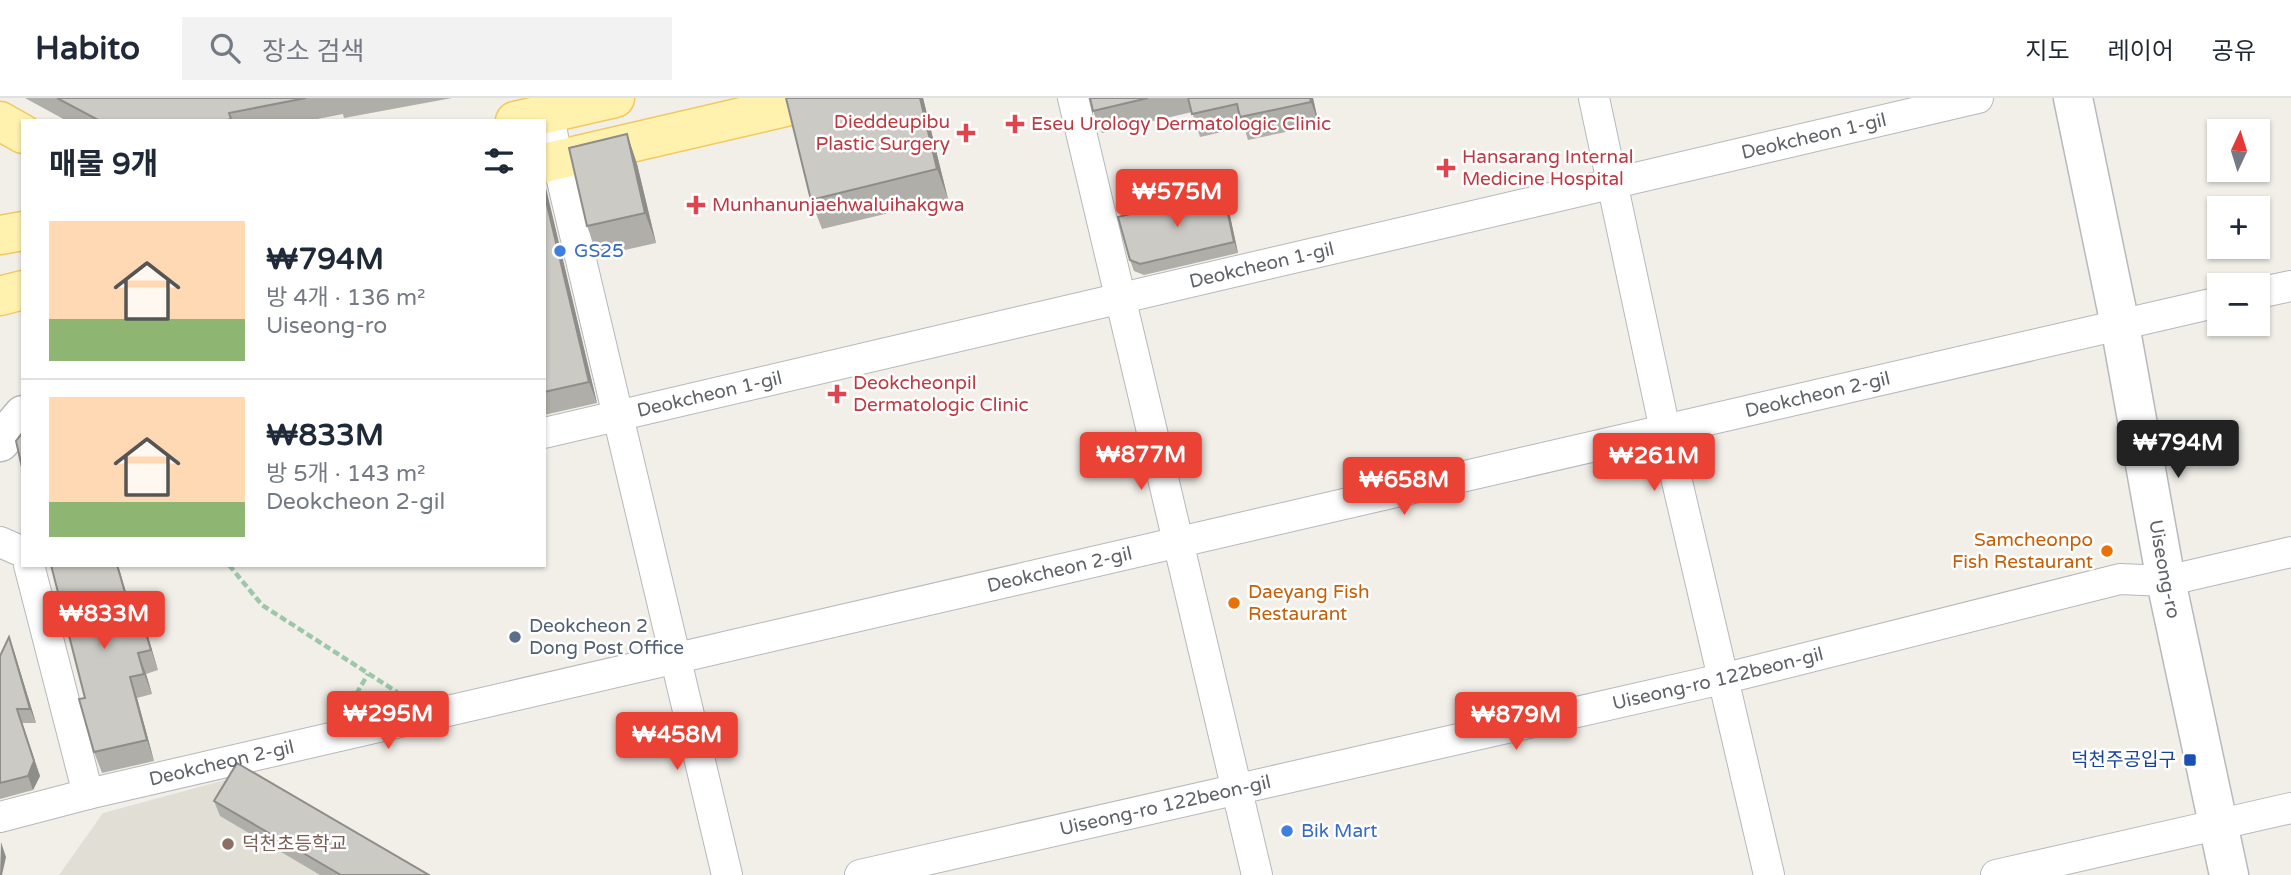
<!DOCTYPE html>
<html lang="ko">
<head>
<meta charset="utf-8">
<style>
	body { margin:0; font-family:"Varela Round","Noto Sans KR",sans-serif; background:#f2f2f3; color:#1f2937; height:100vh; display:flex; flex-direction:column; font-size:26px; white-space:nowrap }
	* { box-sizing:border-box; margin:0 }
	p { font-size:23px; color:#747a83 }
	.icon { flex:none; width:38px; height:38px; fill:none; stroke:currentColor; stroke-width:2; stroke-linecap:round; stroke-linejoin:round }
	.map { position:relative; flex:1; overflow:hidden }
	.panel { position:absolute; left:21px; top:21px; width:525px; height:448px; display:flex; flex-direction:column; background:#fff; border-radius:0px; box-shadow:0 2px 5px #0004 }
	.panel>* { flex:none }
	.needle { width:46px; rotate:4deg }
	.fabs { position:absolute; left:2207px; top:21px; display:grid; gap:14px }
	.fabs a { display:grid; place-items:center; width:63px; height:63px; border-radius:0px; background:#fff; box-shadow:0 2px 5px #0004; font-size:35px }
	.price { position:absolute; translate:-50% -60px; padding:0 16px; border-radius:7px; background:#ea4335; color:#fff; font-size:23px; line-height:46px; filter:drop-shadow(0 2px 4px #0008) }
	.price::after { content:''; position:absolute; left:50%; top:42px; width:21px; height:16px; margin-left:-10px; background:inherit; clip-path:polygon(0 0,100% 0,50% 100%) }
	.price.on { background:#222; color:#fff }
	ul { padding:0; list-style:none }
	li { display:flex; align-items:center; gap:21px; height:175px; padding:0 28px }
	li+li { border-top:2px solid #e0e1e3 }
	li span { display:grid; place-items:center; flex:none; width:196px; height:140px; border-radius:0px; color:#555 }
	li>.icon { margin-inline-start:auto }
	span .icon { width:84px; height:84px; fill:#fffc; stroke-width:1 }
	li b { font-size:30px }
	h2 { display:flex; justify-content:space-between; align-items:center; height:84px; padding:0 28px; font-size:30px }
	header { display:flex; align-items:center; gap:42px; box-sizing:border-box; height:98px; padding:0 35px; background:#fff; border-bottom:2px solid #e0e1e3 }
	header strong { font-size:33px }
	nav { display:flex; gap:38px; margin-inline-start:auto; font-size:24px }
	.search { width:490px; height:63px; background:#f2f2f3; display:flex; align-items:center; gap:18px; box-sizing:border-box; padding:0 24px; border-radius:0px; color:#747a83; font-size:26px }
	.map>svg:first-child { display:block }
	.education { fill:#e1ded6 }
	.lines { fill:none; stroke-linecap:round; stroke-linejoin:round }
	.minor-casing { stroke:#b5b8bc; stroke-width:32 }
	.secondary-casing { stroke:#b6babf; stroke-width:41 }
	.primary-casing { stroke:#f2c960; stroke-width:41 }
	.path { stroke:#9cc7a9; stroke-width:4.5; stroke-dasharray:7 3.5; stroke-linecap:butt }
	.minor { stroke:#fff; stroke-width:30 }
	.secondary { stroke:#fff; stroke-width:38 }
	.primary { stroke:#fff2af; stroke-width:38 }
	.wall { fill:#afaea9 }
	.shaded-wall { fill:#8f8d8a }
	.building { fill:#cccac5; stroke:#8f8d8a; stroke-width:2 }
	.health-dot { fill:#e0444e; stroke:#fff; stroke-width:2.5 }
	.shop-dot { fill:#3f7fe0; stroke:#fff; stroke-width:2.5 }
	.food-dot { fill:#e8710a; stroke:#fff; stroke-width:2.5 }
	.service-dot { fill:#5c6f8a; stroke:#fff; stroke-width:2.5 }
	.transit-dot { fill:#1a4fb4; stroke:#fff; stroke-width:2.5 }
	.education-dot { fill:#8d6e63; stroke:#fff; stroke-width:2.5 }
	.labels { text-anchor:middle; dominant-baseline:central; stroke-width:5; stroke-linejoin:round; paint-order:stroke }
	.health-label { font-size:19px; fill:#be3a42; stroke:#fff; text-anchor:start }
	.street-label { font-size:19px; fill:#5f6368; stroke:#fff }
	.shop-label { font-size:19px; fill:#366cbe; stroke:#fff; text-anchor:start }
	.food-label { font-size:19px; fill:#c56008; stroke:#fff; text-anchor:end }
	.service-label { font-size:19px; fill:#4e5e75; stroke:#fff; text-anchor:start }
	.transit-label { font-size:19px; fill:#164399; stroke:#fff; text-anchor:end }
	.education-label { font-size:19px; fill:#785e54; stroke:#fff; text-anchor:start }
</style>
</head>
<body>
<header>
<strong>Habito</strong>
<div class="search"><svg class="icon" aria-label="search" viewBox="0 0 24 24"><circle cx="10" cy="10" r="6"/><path d="M15 15l6 6"/></svg>장소 검색</div>
<nav><a>지도</a><a>레이어</a><a>공유</a></nav>
</header>
<div class="map">
<svg width="2291" height="777" viewBox="0 0 2291 777">
	<rect width="100%" height="100%" fill="#f1efe8"/>
	<path class="education" d="M255 674 428 777H59L103 715Z"/>
	<g class="lines">
		<g class="minor-casing">
			<g id="minor">
				<path d="M546 0 557 61 727 777"/>
				<path d="M1073 0 1257 777"/>
				<path d="M1594 0 1665 332 1769 777"/>
				<path d="M2258 195 2291 188"/>
				<path id="s1" d="M544 335 1978 0"/>
				<path d="M0 444 23 454"/>
				<path d="M29 467 88 696"/>
				<path id="s2" d="M0 719 88 696 2219 204"/>
				<path id="s3" d="M860 777 1722 581 2120 481 2166 483 2291 454"/>
				<path d="M1996 777 2291 710"/>
			</g>
		</g>
		<g class="secondary-casing">
			<g id="secondary">
				<path id="s4" d="M2073 0 2120 227 2166 483 2229 777"/>
				<path d="M0 344 23 317"/>
			</g>
		</g>
		<g class="primary-casing">
			<path id="primary" d="M0 23 23 36
				M515 23 615 0
				M544 65 824 0
				M0 137 23 133
				M0 198 23 192"/>
		</g>
		<path class="path" d="M229 467 262 507 397 594
			M351 605 368 576"/>
		<use href="#minor" class="minor"/>
		<use href="#secondary" class="secondary"/>
		<use href="#primary" class="primary"/>
	</g>
	<path class="wall" d="M25 0H452L344 20 343 16 307 23H67Z
		M786 0H923L948 101 822 131 811 102Z
		M1090 0H1313L1319 27 1248 42 1244 29 1200 39 1192 14 1102 35 1093 13Z
		M627 36 637 66 656 145 598 158 587 128Z
		M544 84 597 305 544 317Z
		M1227 104 1238 155 1144 177 1134 173 1130 162Z
		M136 502 158 572 146 576 152 596 137 600 154 663 102 675 94 654 85 600 130 507Z
		M9 539 36 625H22L40 678 33 692 0 701V558Z
		M214 703 429 777H320L220 718Z"/>
	<path class="shaded-wall" d="M920 0H923L948 101 937 71Z
		M1310 0H1313L1319 27 1311 4Z
		M627 36 637 66 656 145 645 115Z
		M544 84 545 86 597 305 589 284 544 94Z
		M1223 93 1227 104 1238 155 1234 144Z
		M117 467H118L136 529 129 508Z
		M136 502 143 522 158 572 151 552Z
		M9 539 14 553 36 625 30 611Z
		M138 555 146 576 152 596 144 576Z
		M130 579 137 600 154 663 147 642Z
		M17 611 40 678 33 692 28 678Z
		M1 744 6 759 2 777H0Z"/>
	<path class="building" d="M57 0H306L229 15 231 21 224 23H100Z
		M786 0H920L937 71 811 102Z
		M1090 0H1148L1093 13Z
		M1188 0H1310L1311 4 1240 19 1237 6 1192 16Z
		M627 36 645 115 587 128 569 50Z
		M1223 93 1234 144 1140 166 1130 162 1118 119Z
		M544 94 589 284 544 294Z
		M23 334V374L16 343Z
		M51 467H117L129 508 136 502 151 552 138 555 144 576 130 579 147 642 94 654 79 601 85 600Z
		M9 539 30 611H17L34 663 28 678 0 685V558Z
		M237 665 429 777H341L214 703Z"/>
	<g class="health-dot">
		<path d="M1011.5 15.5h7v7h7v7h-7v7h-7v-7h-7v-7h7z"/>
		<path d="M962.5 24.5h7v7h7v7h-7v7h-7v-7h-7v-7h7z"/>
		<path d="M1442.5 59.5h7v7h7v7h-7v7h-7v-7h-7v-7h7z"/>
		<path d="M692.5 96.5h7v7h7v7h-7v7h-7v-7h-7v-7h7z"/>
		<path d="M833.5 285.5h7v7h7v7h-7v7h-7v-7h-7v-7h7z"/>
	</g>
	<g class="shop-dot">
		<circle cx="560" cy="153" r="7"/>
		<circle cx="1287" cy="733" r="7"/>
	</g>
	<g class="food-dot">
		<circle cx="2107" cy="453" r="7"/>
		<circle cx="1234" cy="505" r="7"/>
	</g>
	<circle class="service-dot" cx="515" cy="539" r="7"/>
	<rect class="transit-dot" x="2183" y="655" width="14" height="14" rx="3.5"/>
	<circle class="education-dot" cx="228" cy="746" r="7"/>
	<g class="labels">
		<g class="health-label">
			<text x="950" y="24" text-anchor="end">Dieddeupibu<tspan x="950" dy="22">Plastic Surgery</tspan></text>
			<text x="1031" y="26">Eseu Urology Dermatologic Clinic</text>
			<text x="1462" y="59">Hansarang Internal<tspan x="1462" dy="22">Medicine Hospital</tspan></text>
			<text x="712" y="107">Munhanunjaehwaluihakgwa</text>
			<text x="853" y="285">Deokcheonpil<tspan x="853" dy="22">Dermatologic Clinic</tspan></text>
		</g>
		<g class="street-label">
			<text stroke="none"><textPath href="#s1" startOffset="1304">Deokcheon 1-gil</textPath></text>
			<text stroke="none"><textPath href="#s1" startOffset="737">Deokcheon 1-gil</textPath></text>
			<text stroke="none"><textPath href="#s1" startOffset="170">Deokcheon 1-gil</textPath></text>
			<text stroke="none"><textPath href="#s2" startOffset="1866">Deokcheon 2-gil</textPath></text>
			<text stroke="none"><textPath href="#s4" startOffset="480">Uiseong-ro</textPath></text>
			<text stroke="none"><textPath href="#s2" startOffset="1088">Deokcheon 2-gil</textPath></text>
			<text stroke="none"><textPath href="#s3" startOffset="880">Uiseong-ro 122beon-gil</textPath></text>
			<text stroke="none"><textPath href="#s2" startOffset="228">Deokcheon 2-gil</textPath></text>
			<text stroke="none"><textPath href="#s3" startOffset="313">Uiseong-ro 122beon-gil</textPath></text>
		</g>
		<g class="shop-label">
			<text x="574" y="153">GS25</text>
			<text x="1301" y="733">Bik Mart</text>
		</g>
		<g class="food-label">
			<text x="2093" y="442">Samcheonpo<tspan x="2093" dy="22">Fish Restaurant</tspan></text>
			<text x="1248" y="494" text-anchor="start">Daeyang Fish<tspan x="1248" dy="22">Restaurant</tspan></text>
		</g>
		<g class="service-label">
			<text x="529" y="528">Deokcheon 2<tspan x="529" dy="22">Dong Post Office</tspan></text>
		</g>
		<g class="transit-label">
			<text x="2176" y="662">덕천주공입구</text>
		</g>
		<g class="education-label">
			<text x="242" y="746">덕천초등학교</text>
		</g>
	</g>
</svg>
<div class="fabs">
<a><svg class="needle" viewBox="-14 -14 28 28"><path d="M0-13l5 13h-10z" fill="#e53935"/><path d="M0 13l5-13h-10z" fill="#747a83"/></svg></a>
<a>+</a>
<a>−</a>
</div>
<b class="price" style="left:1177px;top:131px">₩575M</b>
<b class="price on" style="left:2178px;top:382px">₩794M</b>
<b class="price" style="left:1141px;top:394px">₩877M</b>
<b class="price" style="left:1654px;top:395px">₩261M</b>
<b class="price" style="left:1404px;top:419px">₩658M</b>
<b class="price" style="left:104px;top:553px">₩833M</b>
<b class="price" style="left:388px;top:653px">₩295M</b>
<b class="price" style="left:1516px;top:654px">₩879M</b>
<b class="price" style="left:677px;top:674px">₩458M</b>
<section class="panel">
<h2>매물 9개<svg class="icon" aria-label="filters" viewBox="0 0 24 24"><path d="M4 7h16M4 17h16"/><circle cx="9" cy="7" r="2"/><circle cx="15" cy="17" r="2"/></svg></h2>
<ul>
<li><span style="background:linear-gradient(#ffd9b3 70%,#8fb573 0)"><svg class="icon" aria-label="home" viewBox="0 0 24 24"><path d="M3 11l9-7 9 7M6 9v11h12V9"/></svg></span><div><b>₩794M</b><p>방 4개 · 136 m²</p><p>Uiseong-ro</p></div></li>
<li><span style="background:linear-gradient(#ffd9b3 75%,#8fb573 0)"><svg class="icon" aria-label="home" viewBox="0 0 24 24"><path d="M3 11l9-7 9 7M6 9v11h12V9"/></svg></span><div><b>₩833M</b><p>방 5개 · 143 m²</p><p>Deokcheon 2-gil</p></div></li>
</ul>
</section>
</div>
</body>
</html>
